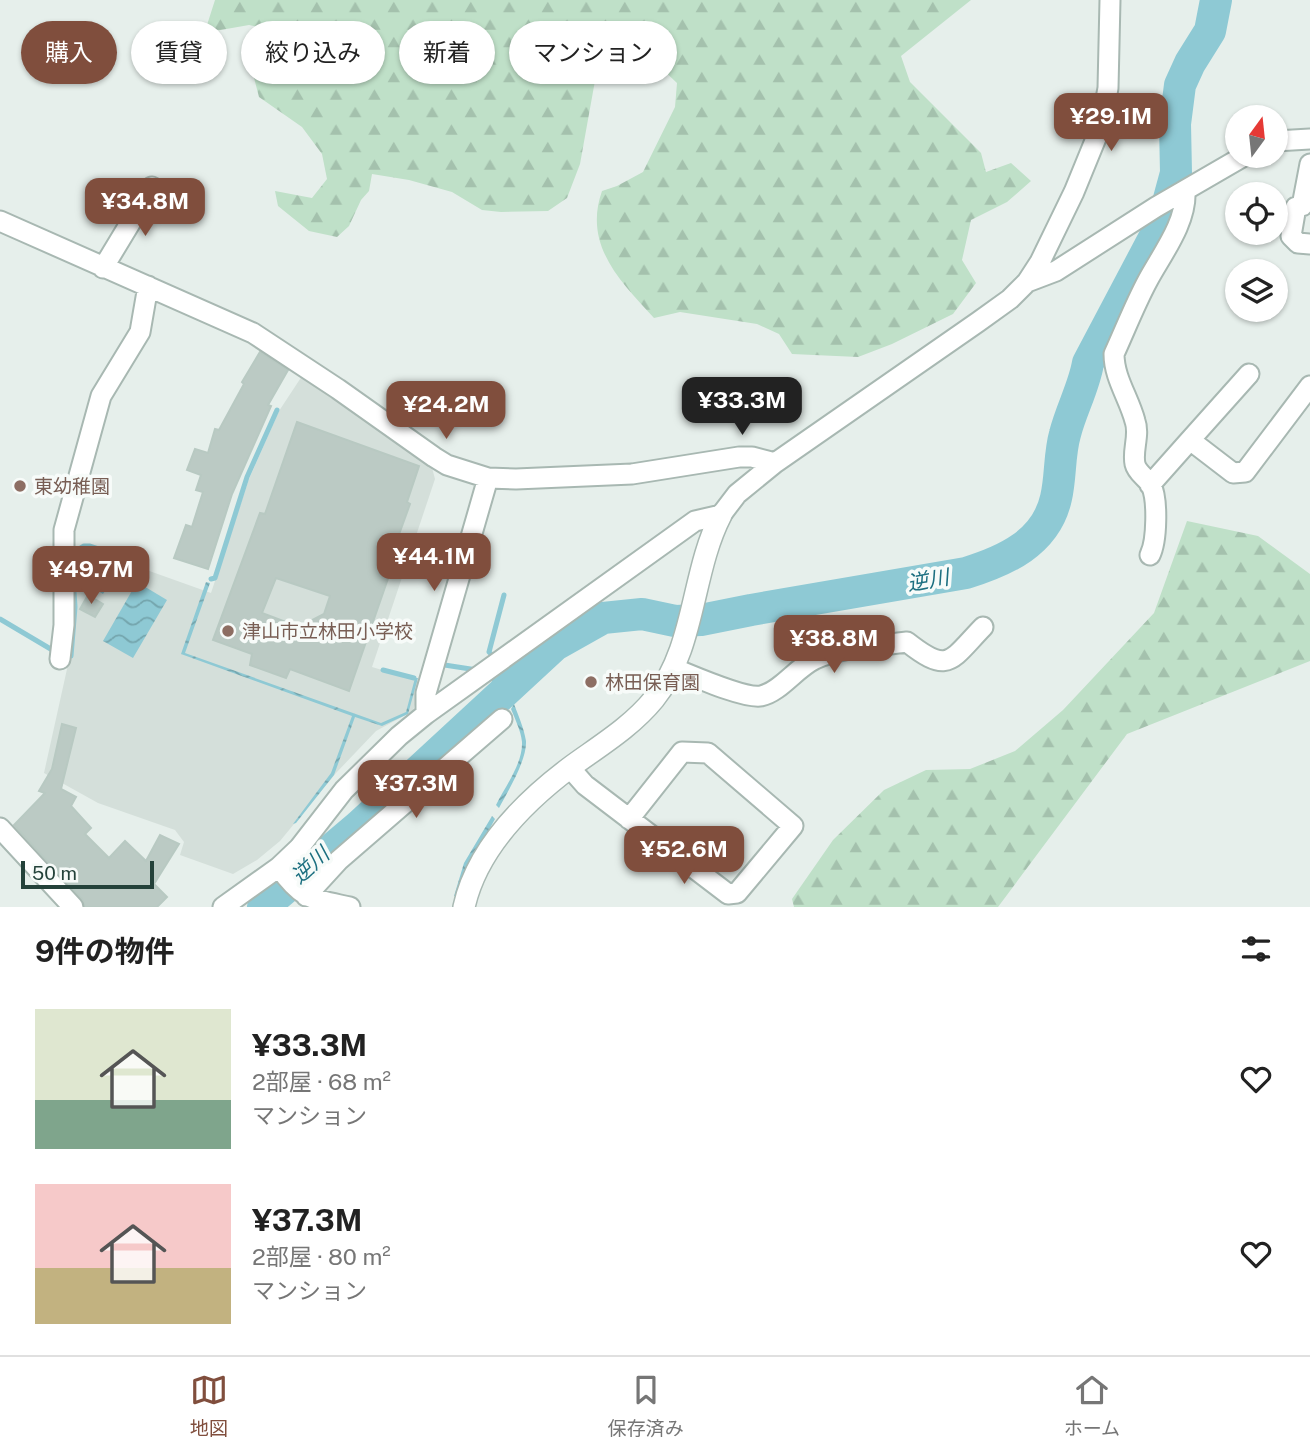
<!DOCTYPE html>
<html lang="ja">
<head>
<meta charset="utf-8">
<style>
	body { margin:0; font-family:"Public Sans","Noto Sans JP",sans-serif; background:#f2f2f2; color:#222; height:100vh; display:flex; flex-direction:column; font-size:26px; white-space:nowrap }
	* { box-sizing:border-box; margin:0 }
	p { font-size:23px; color:#767676 }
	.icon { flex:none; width:38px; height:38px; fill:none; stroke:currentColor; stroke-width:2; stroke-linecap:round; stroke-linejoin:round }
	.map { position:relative; height:907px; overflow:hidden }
	.sheet { display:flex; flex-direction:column; background:#fff; flex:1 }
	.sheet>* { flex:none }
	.guide { position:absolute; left:21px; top:21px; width:700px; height:63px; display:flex; gap:14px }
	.needle { width:46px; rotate:15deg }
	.tools { position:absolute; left:1225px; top:105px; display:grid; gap:14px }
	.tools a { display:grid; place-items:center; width:63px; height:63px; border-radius:50%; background:#fff; box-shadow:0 2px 5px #0004; font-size:35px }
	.scale { position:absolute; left:21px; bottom:18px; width:133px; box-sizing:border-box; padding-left:7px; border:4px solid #24423a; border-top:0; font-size:19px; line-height:24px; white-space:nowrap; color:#24423a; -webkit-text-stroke:5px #f7fbf9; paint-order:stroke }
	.price { position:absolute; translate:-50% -60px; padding:0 16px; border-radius:14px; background:#804e3d; color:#fff; font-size:23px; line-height:46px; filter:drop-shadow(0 2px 4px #0008) }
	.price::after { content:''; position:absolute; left:50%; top:42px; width:21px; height:16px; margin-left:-10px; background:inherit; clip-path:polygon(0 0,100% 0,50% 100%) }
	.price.selected { background:#222; color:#fff }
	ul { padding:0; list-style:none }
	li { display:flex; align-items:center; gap:21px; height:175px; padding:0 35px }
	li span { display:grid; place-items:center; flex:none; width:196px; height:140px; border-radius:0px; color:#555 }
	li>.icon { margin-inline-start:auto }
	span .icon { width:84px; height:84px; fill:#fffc; stroke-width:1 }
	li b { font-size:30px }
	h2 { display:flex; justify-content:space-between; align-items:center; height:84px; padding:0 35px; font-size:30px }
	.chip { padding:0 24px; border-radius:32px; background:#fff; box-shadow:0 2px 5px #0004; font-size:24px; line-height:63px }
	.chip.selected { background:#804e3d; color:#fff }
	.tabs { display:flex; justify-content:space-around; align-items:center; height:98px; border-top:2px solid #e0e0e0; background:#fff; font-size:19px; color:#767676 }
	.tabs a { display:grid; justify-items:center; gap:4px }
	.tabs .selected { color:#804e3d }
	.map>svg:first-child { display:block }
	.built { fill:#d4dfda }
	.forest { fill:url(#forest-firs) }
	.water { fill:url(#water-waves) }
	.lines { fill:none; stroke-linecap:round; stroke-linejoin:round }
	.stream { stroke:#8ec9d4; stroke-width:5 }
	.river { stroke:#8ec9d4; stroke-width:32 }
	.building { fill:#bbcac4; stroke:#b8c9c2; stroke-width:2; fill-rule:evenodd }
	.minor-casing { stroke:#a8b8b2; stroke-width:23 }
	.tertiary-casing { stroke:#a8b8b2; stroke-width:24 }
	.minor { stroke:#fff; stroke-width:19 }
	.tertiary { stroke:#fff; stroke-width:21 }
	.education-dot { fill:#8d6e63; stroke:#f7fbf9; stroke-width:2.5 }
	.labels { text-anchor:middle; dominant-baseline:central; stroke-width:7; stroke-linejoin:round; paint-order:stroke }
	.education-label { font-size:19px; fill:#785e54; stroke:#f7fbf9; text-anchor:start }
	.water-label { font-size:21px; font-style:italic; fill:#1c6f80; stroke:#f7fbf9 }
</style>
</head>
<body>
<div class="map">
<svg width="1310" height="907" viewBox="0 0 1310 907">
	<defs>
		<pattern id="forest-firs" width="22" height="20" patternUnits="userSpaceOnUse" patternTransform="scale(1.75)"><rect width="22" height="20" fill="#bfe0c8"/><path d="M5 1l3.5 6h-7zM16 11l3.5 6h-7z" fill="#a4c1ad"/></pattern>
		<pattern id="water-waves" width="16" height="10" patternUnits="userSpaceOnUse" patternTransform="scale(1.75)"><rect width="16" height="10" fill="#8ec9d4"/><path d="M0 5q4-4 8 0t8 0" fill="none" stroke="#74a5ad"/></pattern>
	</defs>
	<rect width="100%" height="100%" fill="#e6efeb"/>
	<path class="built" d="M304 373 431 464 435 479 372 667 422 682 413 711 376 731 336 773 280 841 257 860 233 874 180 855 184 842 175 830 98 803 44 773 69 660 68 556 85 548 211 593 249 479 279 411Z"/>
	<path class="forest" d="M215 0H971L901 56 910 82 981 153 986 172 1011 163 1031 181 1007 202 971 220 962 260 976 283 953 314 892 344 858 357 792 354 779 334 757 324 680 312 654 318C620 281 583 245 602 191L617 186 643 172 675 107 677 83 645 53 630 49 598 64 580 164 567 198 548 211 501 212 482 210 452 192 409 180 372 174 369 191 361 200 349 226 337 237 309 231 278 206 275 191 312 198 327 179 322 154 302 127 259 97 252 70 288 61 302 51 297 36 249 25 215 31 207 25Z
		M1187 521 1258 536 1310 574V661L1127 734 998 907H794L792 899 833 840 884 790 926 770 970 769 1015 751 1063 710 1154 613Z"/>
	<path class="water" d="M103 563 118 571 103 594 89 585Z
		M137 582 167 600 133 658 103 641Z
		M206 582 210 583 185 653 381 723 406 712 415 678H418L408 714 382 726 355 717 334 775 296 823 293 824 331 773 352 716 181 654Z
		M514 704C518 715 524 728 526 741 527 760 508 791 499 808L496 805C505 787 523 763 522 742 521 731 515 719 511 709Z
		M492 816 495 819 469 867 459 897 454 896 464 863Z"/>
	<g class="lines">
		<path class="stream" d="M72 557 71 554 84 546H90L144 564
			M211 579 215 578 247 477 277 410
			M0 619 54 651
			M71 656 75 607 73 577
			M494 657 489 652 504 595
			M438 664 477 670
			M383 670 414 678
			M492 678 508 697
			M326 852 327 854"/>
		<path class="river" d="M263 907 359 826 555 645 603 618 642 614 675 621 701 620 751 610 966 573C1005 561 1046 543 1056 498 1061 477 1059 455 1065 434 1071 410 1084 387 1088 363L1163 221 1176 173 1175 124 1180 85 1190 63 1210 31 1216 0"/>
	</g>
	<path class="building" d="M260 352 288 370 268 405 271 406 232 494 208 569 174 558 186 525 192 527 203 492 196 490 201 475 187 470 195 449 208 453 215 429 219 430 244 384 242 382Z
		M297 422 419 466 407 502 410 504 389 562 393 564 349 691 290 669 286 678 250 665 252 654 213 640 260 513 265 514ZM276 578 330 596 324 614 299 627 262 613Z
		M88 595 103 604 95 617 80 609Z
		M62 724 76 728 61 789 76 797 71 806 91 828 85 834 109 858 125 841 146 861 160 835 179 844 154 884 167 897 157 907H85L82 899 14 825 45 793 39 791 52 769Z"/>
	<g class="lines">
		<g class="minor-casing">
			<path id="minor" d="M1276 141 1310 139
				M1310 164 1302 206 1296 207 1291 236 1298 243 1310 244
				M0 221 253 333 338 389 434 457 447 465 488 478 516 479 632 474 739 457H752L775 463
				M103 268 152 187
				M1027 282 1056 271 1156 207 1244 156
				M1190 440 1249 374
				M1150 485 1190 440 1233 473 1245 472 1310 386
				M1150 555C1157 541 1158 499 1151 485 1146 477 1137 473 1135 464 1132 450 1140 435 1135 421 1129 398 1114 378 1114 354 1125 330 1135 304 1148 280 1162 254 1187 222 1185 191
				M60 659 64 625V530L101 396 140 332 148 286
				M673 668C691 675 744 699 761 696 780 692 796 668 815 659 842 647 877 646 907 642 949 675 950 661 983 627
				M426 714V693L488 478
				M570 768 585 785 728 894 737 893 793 826 708 753 682 752 629 819
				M0 828 73 907
				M279 867C302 900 312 899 350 907
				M306 896 339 860 502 719
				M223 907 279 867 299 848 344 790 399 736 426 714 695 521 721 515 737 494 775 463 978 322 1010 299 1027 282 1040 262 1074 192 1101 126 1108 88 1110 0"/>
		</g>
		<g class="tertiary-casing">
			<path id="tertiary" d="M464 907C477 848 525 801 572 766 601 745 631 727 654 699 696 647 691 573 721 515"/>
		</g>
		<use href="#minor" class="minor"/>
		<use href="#tertiary" class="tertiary"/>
	</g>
	<g class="education-dot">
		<circle cx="20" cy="486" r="7"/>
		<circle cx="228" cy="631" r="7"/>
		<circle cx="591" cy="682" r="7"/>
	</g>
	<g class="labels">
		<g class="education-label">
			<text x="34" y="486">東幼稚園</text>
			<text x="242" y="631">津山市立林田小学校</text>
			<text x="605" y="682">林田保育園</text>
		</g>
		<g class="water-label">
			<text transform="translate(928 580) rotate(-10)">逆川</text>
			<text transform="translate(310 865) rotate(-42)">逆川</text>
		</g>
	</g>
</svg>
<div class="tools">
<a><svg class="needle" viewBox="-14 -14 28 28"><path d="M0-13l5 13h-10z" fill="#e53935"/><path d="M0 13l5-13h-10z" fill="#767676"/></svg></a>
<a><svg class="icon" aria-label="locate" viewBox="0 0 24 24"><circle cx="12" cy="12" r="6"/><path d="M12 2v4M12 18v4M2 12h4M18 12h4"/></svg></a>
<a><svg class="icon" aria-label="layers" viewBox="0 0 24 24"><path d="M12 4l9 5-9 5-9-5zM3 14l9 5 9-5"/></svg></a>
</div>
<div class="scale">50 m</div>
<b class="price" style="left:1111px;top:153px">¥29.1M</b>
<b class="price" style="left:145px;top:238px">¥34.8M</b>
<b class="price selected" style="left:742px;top:437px">¥33.3M</b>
<b class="price" style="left:446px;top:441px">¥24.2M</b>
<b class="price" style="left:434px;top:593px">¥44.1M</b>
<b class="price" style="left:91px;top:606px">¥49.7M</b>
<b class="price" style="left:834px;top:675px">¥38.8M</b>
<b class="price" style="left:416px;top:820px">¥37.3M</b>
<b class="price" style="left:684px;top:886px">¥52.6M</b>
<div class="guide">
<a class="chip selected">購入</a>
<a class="chip">賃貸</a>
<a class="chip">絞り込み</a>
<a class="chip">新着</a>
<a class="chip">マンション</a>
</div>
</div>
<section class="sheet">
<h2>9件の物件<svg class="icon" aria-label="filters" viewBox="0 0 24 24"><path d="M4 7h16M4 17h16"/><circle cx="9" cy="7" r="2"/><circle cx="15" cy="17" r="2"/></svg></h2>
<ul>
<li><span style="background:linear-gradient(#dfe7d0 65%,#7fa58c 0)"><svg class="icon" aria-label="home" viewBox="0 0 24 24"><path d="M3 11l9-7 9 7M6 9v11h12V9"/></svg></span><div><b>¥33.3M</b><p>2部屋 · 68 m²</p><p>マンション</p></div><svg class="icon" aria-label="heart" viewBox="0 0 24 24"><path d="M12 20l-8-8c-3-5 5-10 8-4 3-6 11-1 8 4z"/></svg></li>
<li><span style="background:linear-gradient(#f6c9c9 60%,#c2b280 0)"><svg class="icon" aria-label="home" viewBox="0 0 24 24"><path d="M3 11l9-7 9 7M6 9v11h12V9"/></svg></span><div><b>¥37.3M</b><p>2部屋 · 80 m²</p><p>マンション</p></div><svg class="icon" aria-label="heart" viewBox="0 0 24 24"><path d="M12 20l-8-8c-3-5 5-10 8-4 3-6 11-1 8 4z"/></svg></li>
</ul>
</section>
<nav class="tabs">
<a class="selected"><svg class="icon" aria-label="map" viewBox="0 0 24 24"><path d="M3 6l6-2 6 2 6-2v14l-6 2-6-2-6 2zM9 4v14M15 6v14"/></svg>地図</a>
<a><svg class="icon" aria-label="saved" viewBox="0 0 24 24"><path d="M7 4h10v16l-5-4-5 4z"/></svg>保存済み</a>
<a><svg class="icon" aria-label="home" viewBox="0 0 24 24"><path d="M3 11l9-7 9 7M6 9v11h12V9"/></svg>ホーム</a>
</nav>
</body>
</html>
